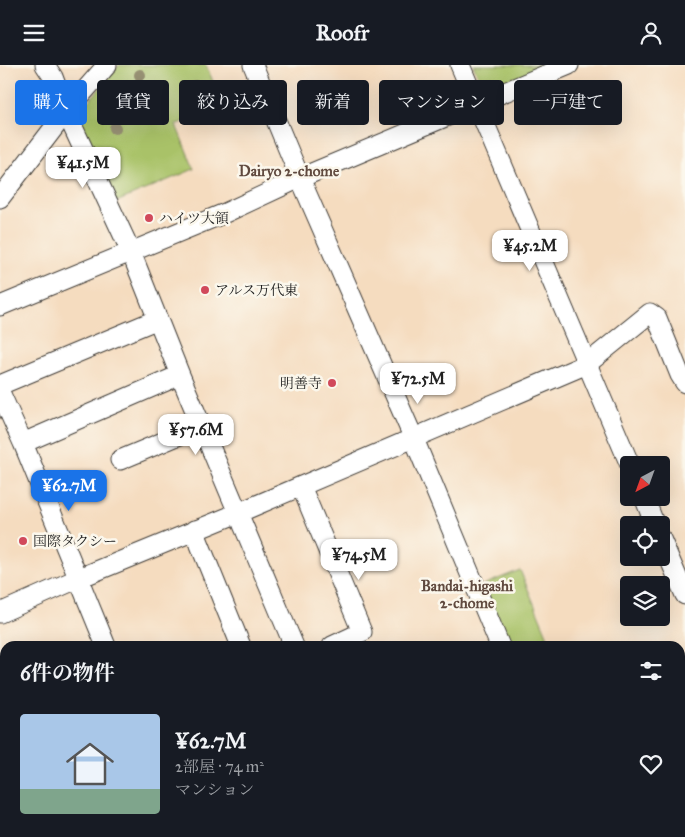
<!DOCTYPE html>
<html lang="ja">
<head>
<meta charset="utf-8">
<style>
	body { margin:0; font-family:"IM FELL Great Primer","Noto Serif JP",serif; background:#242831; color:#f1f3f6; height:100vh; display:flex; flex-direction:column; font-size:19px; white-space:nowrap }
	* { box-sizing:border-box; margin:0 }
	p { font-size:16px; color:#9ea1a6 }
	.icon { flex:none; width:28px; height:28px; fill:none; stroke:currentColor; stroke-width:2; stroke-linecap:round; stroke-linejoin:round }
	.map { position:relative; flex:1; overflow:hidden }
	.details { position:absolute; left:0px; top:576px; width:685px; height:196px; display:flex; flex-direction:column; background:#171b24; border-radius:15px 15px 0 0; box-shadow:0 5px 20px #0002 }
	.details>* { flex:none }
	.hud { position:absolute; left:15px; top:15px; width:655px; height:45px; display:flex; gap:10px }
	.needle { width:32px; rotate:221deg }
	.tools { position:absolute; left:620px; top:391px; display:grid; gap:10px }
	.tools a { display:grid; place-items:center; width:50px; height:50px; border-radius:5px; background:#171b24; box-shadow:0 5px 20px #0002; font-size:25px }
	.price { position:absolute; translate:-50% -42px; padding:0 11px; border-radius:10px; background:#fff; color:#222; font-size:16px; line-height:32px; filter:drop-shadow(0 1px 2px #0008) }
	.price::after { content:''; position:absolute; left:50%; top:30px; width:15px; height:11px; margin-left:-8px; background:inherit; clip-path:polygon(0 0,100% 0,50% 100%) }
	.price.current { background:#1a73e8; color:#fff }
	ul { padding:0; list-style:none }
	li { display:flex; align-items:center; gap:15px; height:125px; padding:0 20px }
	li span { display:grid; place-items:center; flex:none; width:140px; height:100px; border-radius:5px; color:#555 }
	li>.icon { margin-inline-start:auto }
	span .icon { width:60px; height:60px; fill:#fffc; stroke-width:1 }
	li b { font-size:21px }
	h2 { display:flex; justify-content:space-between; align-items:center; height:60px; padding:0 20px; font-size:21px }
	.chip { padding:0 18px; border-radius:5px; background:#171b24; box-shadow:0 5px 20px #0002; font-size:18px; line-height:45px }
	.chip.current { background:#1a73e8; color:#fff }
	header { display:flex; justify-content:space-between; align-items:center; height:65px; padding:0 20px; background:#171b24; font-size:22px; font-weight:700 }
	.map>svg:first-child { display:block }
	.green { fill:#a9c267; stroke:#626f42 }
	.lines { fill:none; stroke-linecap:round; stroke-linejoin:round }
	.minor-casing { stroke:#3d3934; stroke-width:21 }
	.major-casing { stroke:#3d3934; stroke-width:24 }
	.minor { stroke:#fff; stroke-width:19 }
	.major { stroke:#ffbb71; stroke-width:22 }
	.tree { fill:#999274 }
	.poi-dot { fill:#d1495b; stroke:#fbf7ec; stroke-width:2 }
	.labels { text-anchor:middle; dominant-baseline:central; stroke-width:5; stroke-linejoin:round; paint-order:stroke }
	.poi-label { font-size:14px; fill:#1c1c1c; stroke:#fbf7ec; text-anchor:start }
	.neighbourhood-label { font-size:15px; font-weight:bold; fill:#604a3f; stroke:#fbf7ec }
</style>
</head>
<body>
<header><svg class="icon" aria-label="menu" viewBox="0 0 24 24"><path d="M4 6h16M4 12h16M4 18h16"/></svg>Roofr<svg class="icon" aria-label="person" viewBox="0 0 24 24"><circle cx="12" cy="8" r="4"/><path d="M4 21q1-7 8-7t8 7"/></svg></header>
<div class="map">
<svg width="685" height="772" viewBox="0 0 685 772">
	<rect width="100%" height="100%" fill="#fbf7ec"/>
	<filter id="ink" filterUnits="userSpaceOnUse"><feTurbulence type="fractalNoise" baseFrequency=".02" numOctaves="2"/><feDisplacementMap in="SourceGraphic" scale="10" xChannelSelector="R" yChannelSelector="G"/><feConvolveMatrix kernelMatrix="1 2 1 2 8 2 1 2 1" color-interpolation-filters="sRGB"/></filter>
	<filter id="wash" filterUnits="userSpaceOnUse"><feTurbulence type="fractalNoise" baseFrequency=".0096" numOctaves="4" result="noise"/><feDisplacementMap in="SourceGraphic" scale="20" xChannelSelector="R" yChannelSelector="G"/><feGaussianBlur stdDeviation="1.12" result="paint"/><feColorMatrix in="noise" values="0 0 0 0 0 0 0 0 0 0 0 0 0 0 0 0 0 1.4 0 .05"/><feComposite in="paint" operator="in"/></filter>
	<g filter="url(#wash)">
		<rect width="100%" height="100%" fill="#f5dcbf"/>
		<path class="green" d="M119 0H206L223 40 176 60 194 104 114 138 79 56V48Z
			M473 0H548L485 27Z
			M520 505 548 572 525 581H509L483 520Z"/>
	</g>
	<g filter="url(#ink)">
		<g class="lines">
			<g class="minor-casing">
				<path id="minor" d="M45 0 53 12 66 47 131 187 180 310 294 581
					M253 0 300 113 414 374 500 581
					M460 0 630 400
					M0 133 66 47 107 0
					M0 241 225 148 300 113 569 0
					M0 320 158 254
					M0 327 23 378 106 581
					M23 378 180 310
					M120 395 201 361
					M301 421 362 567 332 581
					M644 432 655 460
					M194 465 241 581
					M661 474 685 530
					M0 548 77 514 238 448 587 299 650 248 657 253 680 310 685 318
					M0 763 4 772
					M184 768 186 772
					M371 768 373 772
					M576 768 578 772"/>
			</g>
			<g class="major-casing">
				<path id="major" d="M680 629 685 627
					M680 653 685 651
					M342 772 352 768
					M397 772 408 768"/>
			</g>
			<use href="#minor" class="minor"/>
			<use href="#major" class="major"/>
		</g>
		<g class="tree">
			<circle cx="140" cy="10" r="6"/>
			<circle cx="195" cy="21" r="6"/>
			<circle cx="115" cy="63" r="6"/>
		</g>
	</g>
	<g class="poi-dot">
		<circle cx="149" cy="153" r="5"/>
		<circle cx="205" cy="225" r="5"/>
		<circle cx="332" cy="318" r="5"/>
		<circle cx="23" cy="476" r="5"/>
	</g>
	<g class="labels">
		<g class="poi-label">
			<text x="159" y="153">ハイツ大領</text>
			<text x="215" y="225">アルス万代東</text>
			<text x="322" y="318" text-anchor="end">明善寺</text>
			<text x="33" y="476">国際タクシー</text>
		</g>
		<g class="neighbourhood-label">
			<text x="289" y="106">Dairyo 2-chome</text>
			<text x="467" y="521">Bandai-higashi<tspan x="467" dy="17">2-chome</tspan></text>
		</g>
	</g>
</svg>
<div class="tools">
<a><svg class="needle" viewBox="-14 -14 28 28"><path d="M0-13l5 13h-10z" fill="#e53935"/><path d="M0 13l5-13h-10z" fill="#9ea1a6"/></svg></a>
<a><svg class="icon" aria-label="locate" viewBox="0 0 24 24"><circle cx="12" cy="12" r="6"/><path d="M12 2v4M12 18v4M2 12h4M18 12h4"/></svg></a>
<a><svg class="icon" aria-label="layers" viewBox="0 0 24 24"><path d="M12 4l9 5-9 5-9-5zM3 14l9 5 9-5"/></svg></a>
</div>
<b class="price" style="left:83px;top:124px">¥41.5M</b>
<b class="price" style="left:530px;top:207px">¥45.2M</b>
<b class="price" style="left:418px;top:340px">¥72.5M</b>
<b class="price" style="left:196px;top:391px">¥57.6M</b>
<b class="price current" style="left:69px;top:447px">¥62.7M</b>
<b class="price" style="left:359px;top:516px">¥74.5M</b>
<div class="hud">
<a class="chip current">購入</a>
<a class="chip">賃貸</a>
<a class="chip">絞り込み</a>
<a class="chip">新着</a>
<a class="chip">マンション</a>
<a class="chip">一戸建て</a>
</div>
<section class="details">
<h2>6件の物件<svg class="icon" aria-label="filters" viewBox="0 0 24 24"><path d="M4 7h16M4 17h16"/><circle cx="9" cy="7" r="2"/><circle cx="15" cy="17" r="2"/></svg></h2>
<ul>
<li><span style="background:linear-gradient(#a9c7e8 75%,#7fa58c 0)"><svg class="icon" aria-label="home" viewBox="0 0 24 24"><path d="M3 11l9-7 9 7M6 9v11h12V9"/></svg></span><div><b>¥62.7M</b><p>2部屋 · 74 m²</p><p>マンション</p></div><svg class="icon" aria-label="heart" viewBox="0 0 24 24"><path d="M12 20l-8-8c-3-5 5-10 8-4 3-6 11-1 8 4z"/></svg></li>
</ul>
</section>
</div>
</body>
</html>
